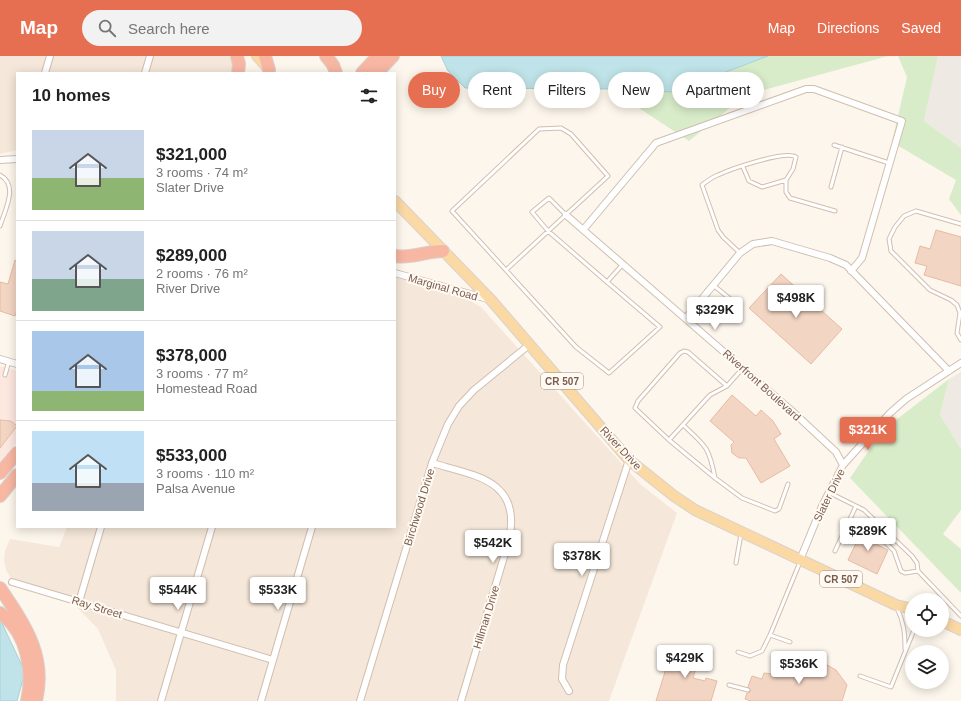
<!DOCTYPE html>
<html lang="en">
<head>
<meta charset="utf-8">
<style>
	body { margin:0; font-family:Arial,sans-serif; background:#f2f2f2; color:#222; height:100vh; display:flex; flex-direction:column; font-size:15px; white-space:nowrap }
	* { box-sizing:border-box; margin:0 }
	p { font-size:13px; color:#767676 }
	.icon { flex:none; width:22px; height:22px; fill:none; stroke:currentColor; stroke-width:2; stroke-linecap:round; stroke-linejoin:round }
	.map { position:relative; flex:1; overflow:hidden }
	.panel { position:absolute; left:16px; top:16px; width:380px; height:456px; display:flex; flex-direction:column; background:#fff; border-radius:0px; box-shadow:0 2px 10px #0003 }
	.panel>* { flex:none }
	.hud { position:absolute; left:408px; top:16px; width:380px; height:36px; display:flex; gap:8px }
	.buttons { position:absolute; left:905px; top:537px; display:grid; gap:8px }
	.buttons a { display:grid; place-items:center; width:44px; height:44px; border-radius:50%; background:#fff; box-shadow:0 2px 10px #0003; font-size:20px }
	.price { position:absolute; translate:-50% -34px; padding:0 9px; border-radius:4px; background:#fff; color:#222; font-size:13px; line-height:26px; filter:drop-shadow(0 1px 2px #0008) }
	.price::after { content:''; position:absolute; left:50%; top:24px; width:12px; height:9px; margin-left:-6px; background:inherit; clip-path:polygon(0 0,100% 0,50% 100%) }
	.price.current { background:#e76f51; color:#fff }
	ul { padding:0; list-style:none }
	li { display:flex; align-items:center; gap:12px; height:100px; padding:0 16px }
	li+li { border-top:1px solid #e0e0e0 }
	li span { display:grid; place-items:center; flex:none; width:112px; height:80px; border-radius:0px; color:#555 }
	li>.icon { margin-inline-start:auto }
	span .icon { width:48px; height:48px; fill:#fffc; stroke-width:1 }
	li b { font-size:17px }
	h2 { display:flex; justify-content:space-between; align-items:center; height:48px; padding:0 16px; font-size:17px }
	.tag { padding:0 14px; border-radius:18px; background:#fff; box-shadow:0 2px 10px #0003; font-size:14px; line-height:36px }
	.tag.current { background:#e76f51; color:#fff }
	header { display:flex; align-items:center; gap:24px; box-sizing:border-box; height:56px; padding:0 20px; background:#e76f51; color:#fff }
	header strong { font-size:19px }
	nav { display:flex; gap:22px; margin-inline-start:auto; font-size:14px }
	.search { width:280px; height:36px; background:#f2f2f2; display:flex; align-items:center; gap:10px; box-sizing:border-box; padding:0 14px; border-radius:22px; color:#767676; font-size:15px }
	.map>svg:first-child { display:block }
	.residential { fill:#f5e8da }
	.commercial { fill:#fde8e0 }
	.industrial { fill:#efe9e4 }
	.green { fill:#d8ecc9 }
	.water { fill:#bfe3e8; stroke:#a5d3da }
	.building { fill:#f3d5c3; stroke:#e6bba3 }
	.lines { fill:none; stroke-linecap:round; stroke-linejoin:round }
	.lane-casing { stroke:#d1beb0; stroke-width:5 }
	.street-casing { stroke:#d1beb0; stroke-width:8 }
	.primary-casing { stroke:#dad1cd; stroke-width:12 }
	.highway-casing { stroke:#dad1cd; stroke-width:14 }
	.lane { stroke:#fff; stroke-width:3 }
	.street { stroke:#fff; stroke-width:6 }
	.primary { stroke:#fbd9a5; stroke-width:10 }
	.highway { stroke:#f7b7a3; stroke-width:12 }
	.labels { text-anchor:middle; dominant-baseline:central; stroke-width:4; stroke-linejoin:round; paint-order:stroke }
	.shield { fill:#fffaf3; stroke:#a28b7f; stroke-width:1 }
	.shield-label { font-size:10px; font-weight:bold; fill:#7a5c4d }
	.street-label { font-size:11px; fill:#7a5c4d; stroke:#fffaf3 }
</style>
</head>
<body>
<header>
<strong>Map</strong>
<div class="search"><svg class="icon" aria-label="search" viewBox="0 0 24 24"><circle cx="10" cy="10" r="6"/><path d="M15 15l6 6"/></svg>Search here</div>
<nav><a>Map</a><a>Directions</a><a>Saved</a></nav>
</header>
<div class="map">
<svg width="961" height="645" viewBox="0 0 961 645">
	<rect width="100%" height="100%" fill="#fdf6ec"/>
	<path class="residential" d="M0 0H233L235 3 231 17H17V94L0 98Z
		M395 215 462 240 481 251 640 428 677 457 609 645H116V614L98 573 71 545 12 524 6 514 4 504 5 495 10 483 59 491 67 471H395Z"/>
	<path class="commercial" d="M0 310 17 315V386L0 407Z"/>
	<path class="industrial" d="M938 0H961V92L924 65Z
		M961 316V393L940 359 949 323Z"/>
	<path class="green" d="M768 0H888L746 39 689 85 610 33 673 36Z
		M898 0H938L924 65 961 92V159L949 143 956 124 892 86 907 21Z
		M949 323 940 359 961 393V454L943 478 961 493V537L850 422 883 374Z"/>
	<path class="water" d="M441 0H768L673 36 610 33 465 32 448 15Z
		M0 563 25 616 17 645H0Z"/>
	<path class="building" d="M936 174 961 181V230L924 219 927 210 915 207 920 190 930 193Z
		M15 204 17 205V254L15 260 0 255V226L8 228Z
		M781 218 842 273 811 308 749 252Z
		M732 339 756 360 761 354 773 365 781 378 774 383 790 410 761 427 746 402H739L732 397 731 389 734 386 710 365Z
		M0 364 11 365 17 370 0 392Z
		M869 468 878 472 875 477 871 479 873 483 871 486 888 494 877 518 848 504 859 481 861 482 869 477 867 472Z
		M673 590 703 599 700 610 697 609 693 622 705 625 706 622 717 625 711 645H656Z
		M820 605 836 614 847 629 842 645H751L745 643 747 637 751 635 748 631 752 620 762 623 764 617 772 618 804 607Z"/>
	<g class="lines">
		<g class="lane-casing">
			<path id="lane" d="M834 89 889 107
				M0 119C19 129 5 154 0 170
				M786 124V136L790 142 835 155
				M831 131 842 91
				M566 159 549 142 532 156 548 175 607 226
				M961 168 916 155 904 160 895 171 889 183 891 195 930 234 951 244 957 249 960 257 957 277 961 284
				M740 197 723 181 718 174 702 129C707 125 712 121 718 119 731 113 785 94 796 101L793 113 786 124 762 131 749 125 743 111
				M506 214 608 120 571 78 561 72 539 73 452 155 576 291 609 317 660 271 607 226 623 208
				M713 229 734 246
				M5 319 9 305
				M727 330 688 296 684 295 680 297 638 345 635 352 669 384 710 339 727 330 743 312
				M669 384 715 422C709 391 706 390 683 369
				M715 422 742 442 775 455 779 453 788 428
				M828 436 856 450 835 495
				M856 450 864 454 912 500 917 507 918 515 961 560
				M848 467 866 475
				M874 480 885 486 894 495 901 515 905 517 918 515
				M736 507 741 478
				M897 552C904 566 905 578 905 593
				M790 586 770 579 800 506
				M738 596 750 600 762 595 770 579
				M860 620 891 631 914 574
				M729 629 748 634"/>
		</g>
		<g class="street-casing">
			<path id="street" d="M45 17 50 0
				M145 17 150 0
				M0 104 17 103
				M566 159 792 355 836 396 843 409
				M583 174 656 87 806 33H814L902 65 862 202 851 215
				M395 217 488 243
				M686 262 740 197 753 188 772 185 830 202 846 209 949 315
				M0 303 17 308
				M432 407C476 420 522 424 509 484L461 645
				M800 504 822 450 843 409 890 357 906 343 961 307
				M12 526 273 604
				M79 546 101 471
				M569 635 562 623 563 609 629 404
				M161 645 212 471
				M261 645 312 471
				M360 645 432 407 448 368 459 350 474 334 529 289"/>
		</g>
		<g class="primary-casing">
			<path id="primary" d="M257 0 268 12
				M395 145 491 244 629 404 674 440 695 454 896 549 912 553
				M942 565 961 574"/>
		</g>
		<g class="highway-casing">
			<path id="highway" d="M237 0 239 8 238 17
				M265 0 269 14
				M326 0 333 9 336 17
				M362 17 378 0
				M377 17 393 0
				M395 200C413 203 425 195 443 195
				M0 417 17 397
				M0 440 17 419
				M0 532C24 568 47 599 36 645
				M0 557C27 576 34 615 27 645"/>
		</g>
		<use href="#lane" class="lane"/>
		<use href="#street" class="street"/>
		<use href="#primary" class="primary"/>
		<use href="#highway" class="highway"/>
	</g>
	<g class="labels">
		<g class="shield">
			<rect x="541" y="317" width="42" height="16" rx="3"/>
			<rect x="820" y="515" width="42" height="16" rx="3"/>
		</g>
		<g class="shield-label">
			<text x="562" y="325">CR 507</text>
			<text x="841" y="523">CR 507</text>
		</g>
		<g class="street-label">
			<text transform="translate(443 231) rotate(16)">Marginal Road</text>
			<text transform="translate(762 329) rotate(42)">Riverfront Boulevard</text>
			<text transform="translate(621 392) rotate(47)">River Drive</text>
			<text transform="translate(829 439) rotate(-64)">Slater Drive</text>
			<text transform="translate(419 451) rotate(-73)">Birchwood Drive</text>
			<text transform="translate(97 551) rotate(17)">Ray Street</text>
			<text transform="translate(486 561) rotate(-73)">Hillman Drive</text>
		</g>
	</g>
</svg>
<div class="buttons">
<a><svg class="icon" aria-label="locate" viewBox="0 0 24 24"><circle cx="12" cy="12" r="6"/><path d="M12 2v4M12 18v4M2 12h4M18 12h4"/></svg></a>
<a><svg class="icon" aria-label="layers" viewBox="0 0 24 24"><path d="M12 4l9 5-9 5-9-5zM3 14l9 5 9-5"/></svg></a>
</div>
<b class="price" style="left:796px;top:263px">$498K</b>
<b class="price" style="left:715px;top:275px">$329K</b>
<b class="price current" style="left:868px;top:395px">$321K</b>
<b class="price" style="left:868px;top:496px">$289K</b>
<b class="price" style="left:493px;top:508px">$542K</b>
<b class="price" style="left:582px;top:521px">$378K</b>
<b class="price" style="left:178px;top:555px">$544K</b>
<b class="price" style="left:278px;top:555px">$533K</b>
<b class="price" style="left:685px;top:623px">$429K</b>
<b class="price" style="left:799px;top:629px">$536K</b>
<div class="hud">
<a class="tag current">Buy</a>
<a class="tag">Rent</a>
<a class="tag">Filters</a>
<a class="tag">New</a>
<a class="tag">Apartment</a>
</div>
<section class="panel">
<h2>10 homes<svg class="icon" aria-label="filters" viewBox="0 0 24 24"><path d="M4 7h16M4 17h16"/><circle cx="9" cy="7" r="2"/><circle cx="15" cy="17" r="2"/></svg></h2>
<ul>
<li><span style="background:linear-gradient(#c9d6e8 60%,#8fb573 0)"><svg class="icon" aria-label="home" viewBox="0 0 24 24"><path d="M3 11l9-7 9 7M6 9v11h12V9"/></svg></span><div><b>$321,000</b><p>3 rooms · 74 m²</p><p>Slater Drive</p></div></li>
<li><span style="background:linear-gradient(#c9d6e8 60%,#7fa58c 0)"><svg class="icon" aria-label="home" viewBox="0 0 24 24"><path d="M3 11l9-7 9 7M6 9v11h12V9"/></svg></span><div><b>$289,000</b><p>2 rooms · 76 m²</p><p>River Drive</p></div></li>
<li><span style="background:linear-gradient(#a9c7e8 75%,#8fb573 0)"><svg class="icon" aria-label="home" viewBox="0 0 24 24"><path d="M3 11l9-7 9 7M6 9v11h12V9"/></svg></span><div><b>$378,000</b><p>3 rooms · 77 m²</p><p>Homestead Road</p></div></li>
<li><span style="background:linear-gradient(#bfe0f5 65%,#9aa5b1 0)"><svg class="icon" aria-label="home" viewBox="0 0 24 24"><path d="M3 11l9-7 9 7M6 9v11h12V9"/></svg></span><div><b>$533,000</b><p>3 rooms · 110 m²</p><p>Palsa Avenue</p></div></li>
</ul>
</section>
</div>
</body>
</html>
